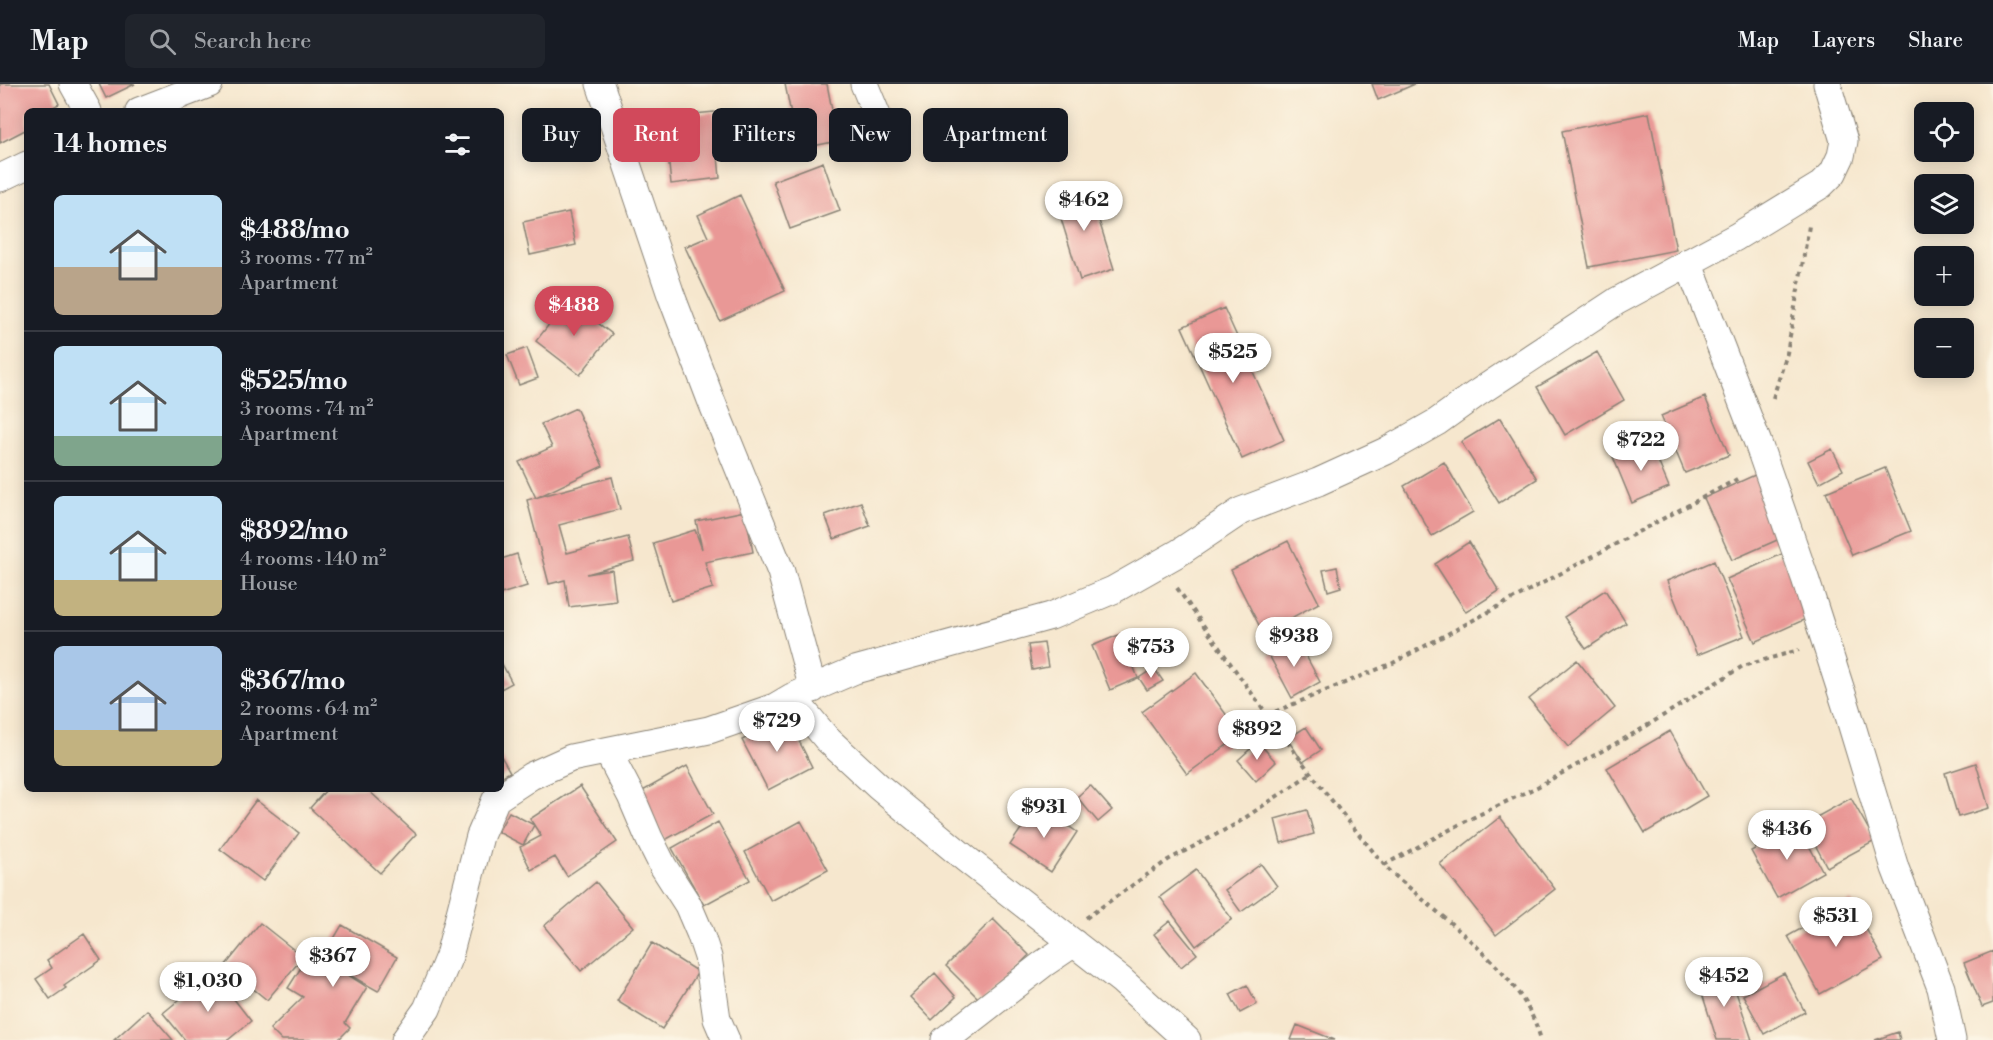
<!DOCTYPE html>
<html lang="en">
<head>
<meta charset="utf-8">
<style>
	body { margin:0; font-family:"Libre Bodoni",serif; background:#20242c; color:#f1f3f6; height:100vh; display:flex; flex-direction:column; font-size:22px; white-space:nowrap }
	* { box-sizing:border-box; margin:0 }
	p { font-size:20px; color:#9ea1a6 }
	.icon { flex:none; width:33px; height:33px; fill:none; stroke:currentColor; stroke-width:2; stroke-linecap:round; stroke-linejoin:round }
	.map { position:relative; flex:1; overflow:hidden }
	.drawer { position:absolute; left:24px; top:24px; width:480px; height:684px; display:flex; flex-direction:column; background:#171b24; border-radius:9px; box-shadow:0 3px 15px #0003 }
	.drawer>* { flex:none }
	.top-card { position:absolute; left:522px; top:24px; width:570px; height:54px; display:flex; gap:12px }
	.buttons { position:absolute; left:1914px; top:18px; display:grid; gap:12px }
	.buttons a { display:grid; place-items:center; width:60px; height:60px; border-radius:9px; background:#171b24; box-shadow:0 3px 15px #0003; font-size:30px }
	.price { position:absolute; translate:-50% -51px; padding:0 14px; border-radius:21px; background:#fff; color:#222; font-size:20px; line-height:39px; filter:drop-shadow(0 2px 3px #0008) }
	.price::after { content:''; position:absolute; left:50%; top:36px; width:18px; height:14px; margin-left:-9px; background:inherit; clip-path:polygon(0 0,100% 0,50% 100%) }
	.price.active { background:#d1495b; color:#fff }
	ul { padding:0; list-style:none }
	li { display:flex; align-items:center; gap:18px; height:150px; padding:0 30px }
	li+li { border-top:2px solid #363941 }
	li span { display:grid; place-items:center; flex:none; width:168px; height:120px; border-radius:9px; color:#555 }
	li>.icon { margin-inline-start:auto }
	span .icon { width:72px; height:72px; fill:#fffc; stroke-width:1 }
	li b { font-size:26px }
	h2 { display:flex; justify-content:space-between; align-items:center; height:72px; padding:0 30px; font-size:26px }
	.pill { padding:0 21px; border-radius:9px; background:#171b24; box-shadow:0 3px 15px #0003; font-size:21px; line-height:54px }
	.pill.active { background:#d1495b; color:#fff }
	header { display:flex; align-items:center; gap:36px; box-sizing:border-box; height:84px; padding:0 30px; background:#171b24; border-bottom:2px solid #363941 }
	header strong { font-size:28px }
	nav { display:flex; gap:33px; margin-inline-start:auto; font-size:21px }
	.search { width:420px; height:54px; background:#20242c; display:flex; align-items:center; gap:15px; box-sizing:border-box; padding:0 21px; border-radius:9px; color:#9ea1a6; font-size:22px }
	.map>svg:first-child { display:block }
	.building { fill:#e99896 }
	.lines { fill:none; stroke-linecap:round; stroke-linejoin:round }
	.minor-casing { stroke:#898275; stroke-width:29 }
	.path { stroke:#898275; stroke-width:4; stroke-dasharray:4.5 4.5; stroke-linecap:butt }
	.minor { stroke:#fff; stroke-width:27 }
</style>
</head>
<body>
<header>
<strong>Map</strong>
<div class="search"><svg class="icon" aria-label="search" viewBox="0 0 24 24"><circle cx="10" cy="10" r="6"/><path d="M15 15l6 6"/></svg>Search here</div>
<nav><a>Map</a><a>Layers</a><a>Share</a></nav>
</header>
<div class="map">
<svg width="1993" height="956" viewBox="0 0 1993 956">
	<rect width="100%" height="100%" fill="#fcf5e5"/>
	<filter id="ink" filterUnits="userSpaceOnUse"><feTurbulence type="fractalNoise" baseFrequency=".0167" numOctaves="2"/><feDisplacementMap in="SourceGraphic" scale="12" xChannelSelector="R" yChannelSelector="G"/><feConvolveMatrix kernelMatrix="1 2 1 2 8 2 1 2 1" color-interpolation-filters="sRGB"/></filter>
	<filter id="wash" filterUnits="userSpaceOnUse"><feTurbulence type="fractalNoise" baseFrequency=".008" numOctaves="4" result="noise"/><feDisplacementMap in="SourceGraphic" scale="24" xChannelSelector="R" yChannelSelector="G"/><feGaussianBlur stdDeviation="1.35" result="paint"/><feColorMatrix in="noise" values="0 0 0 0 0 0 0 0 0 0 0 0 0 0 0 0 0 1.4 0 .05"/><feComposite in="paint" operator="in"/></filter>
	<g filter="url(#wash)">
		<rect width="100%" height="100%" fill="#f6e7ce"/>
		<g id="blocks">
			<path class="building" d="M0 0H49L59 20 46 27H27V45L0 59Z
				M99 0H135L106 14Z
				M785 0H827L838 57 798 65Z
				M1372 0H1415L1378 16Z
				M714 28 720 94 671 100 664 33Z
				M1649 29 1676 166 1589 183 1562 47Z
				M823 78 840 127 790 145 773 97Z
				M1088 101 1114 185 1080 196 1054 112Z
				M740 111 785 207 720 237 685 163 708 153 698 131Z
				M569 128 576 161 530 171 523 138Z
				M568 216 612 250 580 291 536 257Z
				M1224 224 1284 356 1242 375 1182 243Z
				M527 264 538 294 519 301 507 271Z
				M1597 268 1624 316 1565 351 1537 303Z
				M1705 313 1729 371 1685 389 1661 332Z
				M576 324 603 382 536 414 519 378 552 363 541 340Z
				M1500 334 1537 395 1499 419 1461 358Z
				M1650 358 1669 403 1632 419 1613 373Z
				M1832 365 1843 386 1819 399 1808 377Z
				M1444 378 1473 428 1432 452 1404 402Z
				M1885 384 1911 447 1852 471 1826 408Z
				M1757 390 1784 453 1732 476 1704 414Z
				M612 393 620 425 559 441 567 469 628 453 634 477 587 490 612 486 616 517 569 523 565 496 549 500 527 416Z
				M861 418 870 442 834 455 825 431Z
				M745 427 753 468 705 478 713 504 671 517 653 459 695 446 702 465 696 437Z
				M1288 457 1319 519 1263 549 1231 486Z
				M1469 458 1499 507 1466 528 1435 480Z
				M517 470 527 502 501 510V475Z
				M1782 470 1810 533 1755 558 1727 495Z
				M1714 477 1744 552 1697 571 1667 497Z
				M1337 483 1341 503 1328 507 1323 486Z
				M1605 506 1626 539 1586 565 1564 533Z
				M1121 550 1138 594 1110 606 1092 562Z
				M1297 555 1320 598 1292 614 1269 571Z
				M1044 559 1048 583 1032 586 1028 561Z
				M1577 576 1615 624 1568 663 1529 615Z
				M501 578 512 599 501 605Z
				M1154 584 1163 597 1147 606 1139 594Z
				M1196 589 1241 651 1187 690 1142 628Z
				M787 633 812 683 768 706 742 656Z
				M1306 643 1321 666 1303 678 1287 655Z
				M1670 647 1707 712 1645 749 1607 684Z
				M1258 658 1276 678 1256 697 1238 676Z
				M501 672 510 688 501 693Z
				M1976 679 1989 724 1958 733 1945 689Z
				M687 682 713 730 665 756 639 709Z
				M1090 701 1112 726 1098 738 1077 713Z
				M580 702 617 758 567 792 555 773 531 786 520 763 541 752 530 735Z
				M327 705H367L416 750 380 789 310 724Z
				M1851 714 1875 757 1827 783 1804 740Z
				M256 716 299 749 263 797 220 765Z
				M1037 721 1077 748 1051 788 1010 761Z
				M1307 726 1314 750 1281 759 1275 735Z
				M509 728 534 741 523 761 498 748Z
				M1500 733 1555 805 1496 851 1440 780Z
				M801 737 828 786 771 817 745 768Z
				M718 738 750 796 704 821 672 764Z
				M1798 741 1823 788 1777 814 1751 767Z
				M1261 780 1277 802 1241 828 1225 806Z
				M1196 786 1232 835 1196 862 1160 813Z
				M596 798 633 843 581 887 544 842Z
				M1851 817 1883 876 1820 910 1788 852Z
				M993 835 1029 871 982 918 946 882Z
				M1170 837 1197 870 1181 883 1154 850Z
				M260 839 303 873 267 916 225 882Z
				M342 841 397 873 378 907 339 885 367 903 345 939 350 944 338 956H281L270 945 303 913 288 904 311 868 322 875Z
				M84 850 101 876 64 902 66 904 50 915 36 895 52 884 47 876Z
				M652 859 698 888 662 945 617 917Z
				M1993 867V919L1982 923 1964 879Z
				M1729 887 1752 956H1717L1698 897Z
				M213 888 251 937 228 956H185L163 929Z
				M935 889 956 913 932 936 910 913Z
				M1784 889 1805 928 1764 950 1743 911Z
				M1247 901 1257 920 1240 929 1230 910Z
				M147 926 173 956H114Z
				M1297 941 1335 956H1291Z
				M1898 948 1900 956H1875Z"/>
		</g>
	</g>
	<g filter="url(#ink)">
		<use href="#blocks" fill-opacity="0" stroke="#898275" stroke-width="1.5"/>
		<g class="lines">
			<g class="minor-casing">
				<path id="minor" d="M73 0 88 27
					M600 0 671 211 711 316 781 488 813 605
					M864 0 881 41
					M139 27 209 0
					M0 94 27 81
					M1688 178 1758 359 1805 494 1846 622 1895 784 1941 904 1952 956
					M792 613 827 655 879 703 966 775 1121 896 1187 956
					M608 668 631 712 649 754 663 782 688 821 700 849 708 873 717 935 726 956
					M405 956 427 925 449 872 480 752 496 715 531 692 571 674 709 646 775 623 792 613 855 586 1051 532 1113 506 1180 468 1241 427 1318 398 1386 367 1437 338 1476 310 1617 217 1736 153 1821 101 1833 89 1841 72 1844 57 1827 0
					M945 956 1043 880 1074 859"/>
			</g>
			<path class="path" d="M1773 314 1787 269 1809 142
				M1177 504C1243 597 1308 691 1382 778 1390 789 1402 797 1412 806 1458 847 1525 894 1541 956
				M1267 631 1393 579 1741 393
				M1384 781 1468 736 1537 703 1640 646 1743 582 1799 566
				M1086 834 1168 776 1236 740 1310 690"/>
			<use href="#minor" class="minor"/>
		</g>
	</g>
</svg>
<div class="buttons">
<a><svg class="icon" aria-label="locate" viewBox="0 0 24 24"><circle cx="12" cy="12" r="6"/><path d="M12 2v4M12 18v4M2 12h4M18 12h4"/></svg></a>
<a><svg class="icon" aria-label="layers" viewBox="0 0 24 24"><path d="M12 4l9 5-9 5-9-5zM3 14l9 5 9-5"/></svg></a>
<a>+</a>
<a>−</a>
</div>
<b class="price" style="left:1084px;top:148px">$462</b>
<b class="price active" style="left:574px;top:253px">$488</b>
<b class="price" style="left:1233px;top:300px">$525</b>
<b class="price" style="left:1641px;top:388px">$722</b>
<b class="price" style="left:1294px;top:584px">$938</b>
<b class="price" style="left:1151px;top:595px">$753</b>
<b class="price" style="left:777px;top:669px">$729</b>
<b class="price" style="left:1257px;top:677px">$892</b>
<b class="price" style="left:1044px;top:755px">$931</b>
<b class="price" style="left:1787px;top:777px">$436</b>
<b class="price" style="left:1836px;top:864px">$531</b>
<b class="price" style="left:333px;top:904px">$367</b>
<b class="price" style="left:1724px;top:924px">$452</b>
<b class="price" style="left:208px;top:929px">$1,030</b>
<div class="top-card">
<a class="pill">Buy</a>
<a class="pill active">Rent</a>
<a class="pill">Filters</a>
<a class="pill">New</a>
<a class="pill">Apartment</a>
</div>
<section class="drawer">
<h2>14 homes<svg class="icon" aria-label="filters" viewBox="0 0 24 24"><path d="M4 7h16M4 17h16"/><circle cx="9" cy="7" r="2"/><circle cx="15" cy="17" r="2"/></svg></h2>
<ul>
<li><span style="background:linear-gradient(#bfe0f5 60%,#b9a48a 0)"><svg class="icon" aria-label="home" viewBox="0 0 24 24"><path d="M3 11l9-7 9 7M6 9v11h12V9"/></svg></span><div><b>$488/mo</b><p>3 rooms · 77 m²</p><p>Apartment</p></div></li>
<li><span style="background:linear-gradient(#bfe0f5 75%,#7fa58c 0)"><svg class="icon" aria-label="home" viewBox="0 0 24 24"><path d="M3 11l9-7 9 7M6 9v11h12V9"/></svg></span><div><b>$525/mo</b><p>3 rooms · 74 m²</p><p>Apartment</p></div></li>
<li><span style="background:linear-gradient(#bfe0f5 70%,#c2b280 0)"><svg class="icon" aria-label="home" viewBox="0 0 24 24"><path d="M3 11l9-7 9 7M6 9v11h12V9"/></svg></span><div><b>$892/mo</b><p>4 rooms · 140 m²</p><p>House</p></div></li>
<li><span style="background:linear-gradient(#a9c7e8 70%,#c2b280 0)"><svg class="icon" aria-label="home" viewBox="0 0 24 24"><path d="M3 11l9-7 9 7M6 9v11h12V9"/></svg></span><div><b>$367/mo</b><p>2 rooms · 64 m²</p><p>Apartment</p></div></li>
</ul>
</section>
</div>
</body>
</html>
